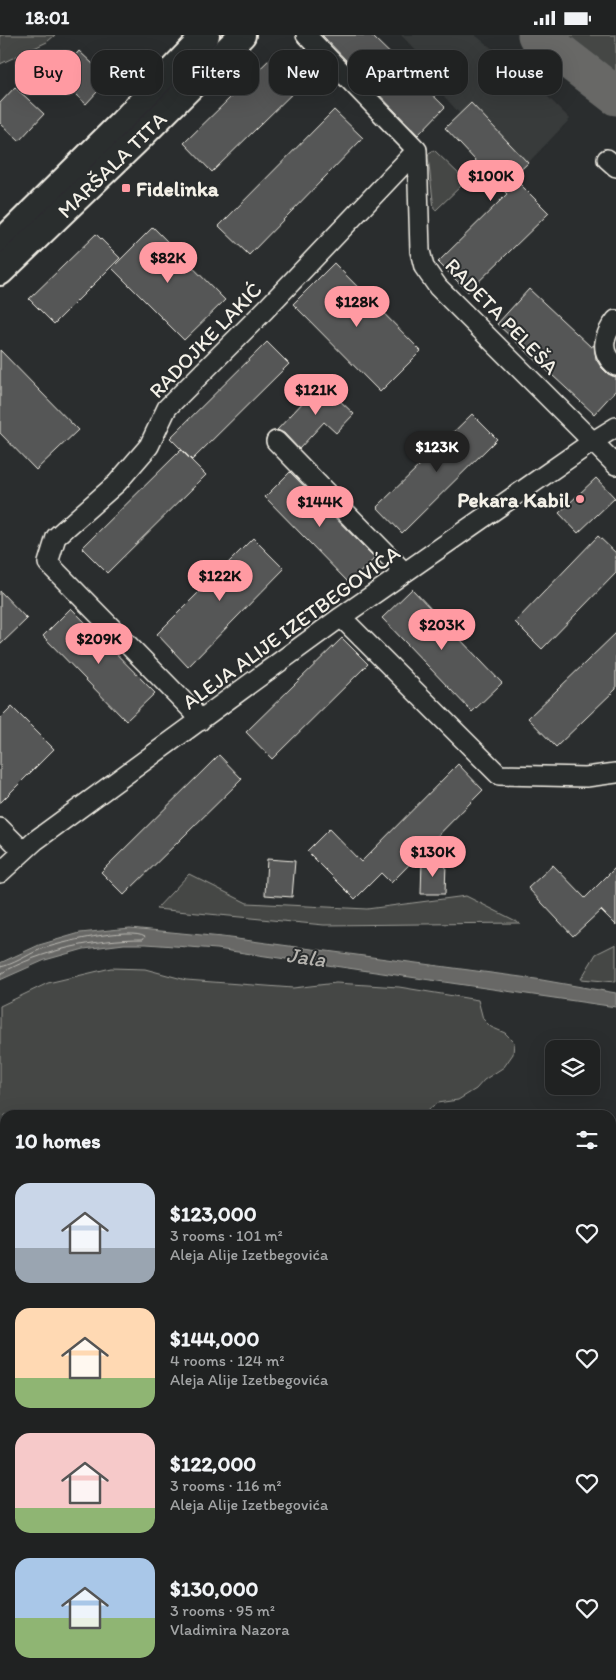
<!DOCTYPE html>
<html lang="en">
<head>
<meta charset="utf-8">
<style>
	body { margin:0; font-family:Itim,sans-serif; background:#2d2f2f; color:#f1f3f6; height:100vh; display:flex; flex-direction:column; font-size:19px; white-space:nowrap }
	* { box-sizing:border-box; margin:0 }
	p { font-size:16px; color:#a2a4a5 }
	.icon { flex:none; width:28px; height:28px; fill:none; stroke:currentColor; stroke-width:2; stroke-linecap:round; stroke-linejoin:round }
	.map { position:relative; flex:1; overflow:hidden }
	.sheet { position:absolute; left:0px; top:1075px; width:616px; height:570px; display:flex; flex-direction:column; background:#202222; border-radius:15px 15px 0 0; box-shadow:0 5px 20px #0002,0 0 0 1px #3d3f40 }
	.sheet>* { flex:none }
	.guide { position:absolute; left:15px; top:15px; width:586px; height:45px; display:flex; gap:10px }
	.controls { position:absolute; left:545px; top:1005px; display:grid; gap:10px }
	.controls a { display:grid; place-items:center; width:55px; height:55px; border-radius:10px; background:#202222; box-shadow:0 5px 20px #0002,0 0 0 1px #3d3f40; font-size:25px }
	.price { position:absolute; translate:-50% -42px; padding:0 11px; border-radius:18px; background:#ff9aa2; color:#111; font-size:16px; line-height:32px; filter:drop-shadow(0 1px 2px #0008) }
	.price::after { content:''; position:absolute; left:50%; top:30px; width:15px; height:11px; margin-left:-8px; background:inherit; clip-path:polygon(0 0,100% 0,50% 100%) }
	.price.current { background:#222; color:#fff }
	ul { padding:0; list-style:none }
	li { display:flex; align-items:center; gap:15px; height:125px; padding:0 15px }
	li span { display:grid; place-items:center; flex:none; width:140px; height:100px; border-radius:15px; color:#555 }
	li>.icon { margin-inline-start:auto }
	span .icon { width:60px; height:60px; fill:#fffc; stroke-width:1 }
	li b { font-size:21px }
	h2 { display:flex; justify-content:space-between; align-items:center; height:60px; padding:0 15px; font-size:21px }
	.tag { padding:0 18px; border-radius:15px; background:#202222; box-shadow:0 5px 20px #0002,0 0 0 1px #3d3f40; font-size:18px; line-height:45px }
	.tag.current { background:#ff9aa2; color:#111 }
	.status { display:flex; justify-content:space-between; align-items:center; height:35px; padding:0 25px; background:#202222; direction:ltr }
	.status svg { height:14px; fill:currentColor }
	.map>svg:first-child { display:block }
	.built { fill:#373a3a }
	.green { fill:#444645; stroke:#9c9c96 }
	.water { fill:#676866; stroke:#9f9f9a }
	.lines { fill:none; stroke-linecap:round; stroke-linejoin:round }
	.shore { stroke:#bcbab4; stroke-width:1 }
	.river { stroke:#676866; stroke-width:39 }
	.building { fill:#555756; stroke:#f4f1e8 }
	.minor-casing { stroke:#f4f1e8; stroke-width:22 }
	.secondary-casing { stroke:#f4f1e8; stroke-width:30 }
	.minor { stroke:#2a2d2e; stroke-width:19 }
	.secondary { stroke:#2a2d2e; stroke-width:26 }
	.poi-dot { fill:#ff9aa2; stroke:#2a2d2e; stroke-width:2 }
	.labels { text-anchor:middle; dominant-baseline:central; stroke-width:4; stroke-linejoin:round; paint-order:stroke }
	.street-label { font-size:21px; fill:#f4f1e8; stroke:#2a2d2e }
	.poi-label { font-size:21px; font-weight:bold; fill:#f4f1e8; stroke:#2a2d2e; text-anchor:start }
	.water-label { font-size:22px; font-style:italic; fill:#b5b3ae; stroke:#2a2d2e }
</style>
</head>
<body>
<div class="status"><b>18:01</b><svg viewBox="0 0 49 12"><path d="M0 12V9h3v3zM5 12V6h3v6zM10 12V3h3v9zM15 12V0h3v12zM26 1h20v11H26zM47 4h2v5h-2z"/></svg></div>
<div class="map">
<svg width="616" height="1645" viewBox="0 0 616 1645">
	<rect width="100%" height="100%" fill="#2a2d2e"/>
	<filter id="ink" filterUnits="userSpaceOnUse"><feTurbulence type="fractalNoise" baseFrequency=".02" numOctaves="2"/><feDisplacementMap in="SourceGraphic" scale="10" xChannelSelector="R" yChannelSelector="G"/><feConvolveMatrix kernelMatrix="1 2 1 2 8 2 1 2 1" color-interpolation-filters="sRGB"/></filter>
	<g filter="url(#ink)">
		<path class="built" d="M401 0H475L528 42 570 84 528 128 471 68 460 79 441 58 438 39Z"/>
		<path class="green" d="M0 0H55L47 7 0 29Z
			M560 0H616V41Z
			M434 115 463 143 464 148 436 175 434 174 428 122 429 118Z
			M189 839 247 868 367 874 466 861 520 888 324 890 156 874Z
			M616 909V947L581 944 596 919Z
			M111 933 145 934 186 945 293 953 336 948 399 952 478 965 483 984 491 992 505 998 514 1007 513 1019 504 1032 484 1045 476 1054 458 1065 437 1068 421 1080H5V1564L0 1570V971L48 948Z"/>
		<path class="water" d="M130 893 222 902 536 944 616 958V972L217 914 146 909H124L84 914 45 925 0 945V928L39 910 80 898Z"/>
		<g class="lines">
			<path class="shore" d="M0 932C13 930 27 920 39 915 57 908 131 891 145 901L143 904C96 904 41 915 0 939"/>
			<path class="river" d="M537 0 616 61"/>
		</g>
		<path class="building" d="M322 0H371L445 72 418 100Z
			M79 16 109 44 86 69 56 42Z
			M277 17 305 46 212 137 184 108Z
			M15 52 44 79 19 106 0 88V68Z
			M471 68 528 128 513 142 549 178 468 257 438 227 507 159 445 93Z
			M334 75 363 103 249 220 219 191Z
			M153 192 225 265 184 305 112 233Z
			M96 199 120 223 54 289 29 264Z
			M334 228 421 316 380 357 293 269Z
			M529 254 591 312 594 310 596 324 601 332 608 339 616 342V355L594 379 497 289Z
			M267 307 289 329 192 425 170 403Z
			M0 315 78 395 36 435 0 398Z
			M321 348 354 379 336 398 324 387 299 414 284 398 277 395Z
			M472 379 497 404 402 498 377 472Z
			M181 415 206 440 107 538 82 513Z
			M290 437 375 523 349 548 265 462Z
			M596 443 615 463 578 498 559 478Z
			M598 501 616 518V538L542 614 515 587Z
			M253 503 284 534 188 632 157 599Z
			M412 554 502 648 472 677 382 583Z
			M0 556 27 584 0 610Z
			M71 573 155 658 126 686 43 601Z
			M616 598V654L556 712 528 683Z
			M342 603 368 629 272 724 246 697Z
			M12 672 54 714 0 768V684Z
			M219 720 242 744 124 860 101 837Z
			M458 729 483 755 391 848 381 838 355 864 307 816 329 794 361 827Z
			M267 824 295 826 292 862 265 860Z
			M422 826 446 827 445 859H421Z
			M553 830 585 863 616 832V890L601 875 573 901 528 853Z"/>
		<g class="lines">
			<g class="minor-casing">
				<path id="minor" d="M306 0 417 115 420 216 424 232 438 252 616 430
					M607 124 616 132
					M616 285C603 301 599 317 616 331
					M276 406 404 537
					M341 582 499 740 586 742 616 738
					M200 686 192 675 48 528 56 502 117 448 149 411 167 373 265 275 417 115
					M0 793 23 816
					M0 838 36 805 341 582 592 407 616 392
					M611 1503 616 1499
					M458 1645 463 1640"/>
			</g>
			<g class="secondary-casing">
				<g id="secondary">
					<path d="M0 209 121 89 206 0"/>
					<path id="s1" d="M0 237 136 106 242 0"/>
				</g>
			</g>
			<use href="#minor" class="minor"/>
			<use href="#secondary" class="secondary"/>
		</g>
	</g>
	<g class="poi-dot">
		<rect x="121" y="148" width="10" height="10" rx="2.5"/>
		<circle cx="580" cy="464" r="5"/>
	</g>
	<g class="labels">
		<g class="street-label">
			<text stroke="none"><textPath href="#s1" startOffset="155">MARŠALA TITA</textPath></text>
			<text transform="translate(502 281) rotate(46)">RADETA PELEŠA</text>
			<text transform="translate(205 305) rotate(-46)">RADOJKE LAKIĆ</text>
			<text transform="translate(291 592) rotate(-36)">ALEJA ALIJE IZETBEGOVIĆA</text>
		</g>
		<g class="poi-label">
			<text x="136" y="153">Fidelinka</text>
			<text x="570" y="464" text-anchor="end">Pekara Kabil</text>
		</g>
		<g class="water-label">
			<text transform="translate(306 922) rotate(8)">Jala</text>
		</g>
	</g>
</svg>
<div class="controls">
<a><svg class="icon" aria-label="layers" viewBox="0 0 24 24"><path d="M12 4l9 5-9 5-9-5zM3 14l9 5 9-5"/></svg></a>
</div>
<b class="price" style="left:491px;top:167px">$100K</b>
<b class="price" style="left:168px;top:249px">$82K</b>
<b class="price" style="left:357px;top:293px">$128K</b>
<b class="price" style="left:316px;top:381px">$121K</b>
<b class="price current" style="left:437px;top:438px">$123K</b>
<b class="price" style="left:320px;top:493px">$144K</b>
<b class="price" style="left:220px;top:567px">$122K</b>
<b class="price" style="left:442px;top:616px">$203K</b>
<b class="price" style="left:99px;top:630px">$209K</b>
<b class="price" style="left:433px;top:843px">$130K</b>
<div class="guide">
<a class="tag current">Buy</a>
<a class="tag">Rent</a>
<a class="tag">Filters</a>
<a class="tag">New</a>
<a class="tag">Apartment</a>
<a class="tag">House</a>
</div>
<section class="sheet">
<h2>10 homes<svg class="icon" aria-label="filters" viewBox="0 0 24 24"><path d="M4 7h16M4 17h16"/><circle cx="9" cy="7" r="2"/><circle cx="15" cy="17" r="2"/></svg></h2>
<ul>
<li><span style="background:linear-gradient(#c9d6e8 65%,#9aa5b1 0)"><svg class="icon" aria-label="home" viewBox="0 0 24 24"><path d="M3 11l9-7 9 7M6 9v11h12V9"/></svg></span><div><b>$123,000</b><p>3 rooms · 101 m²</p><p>Aleja Alije Izetbegovića</p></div><svg class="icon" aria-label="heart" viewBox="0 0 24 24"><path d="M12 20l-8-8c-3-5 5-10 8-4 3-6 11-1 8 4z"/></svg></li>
<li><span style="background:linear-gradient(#ffd9b3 70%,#8fb573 0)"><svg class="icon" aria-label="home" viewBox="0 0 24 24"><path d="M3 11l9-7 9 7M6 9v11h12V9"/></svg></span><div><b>$144,000</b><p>4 rooms · 124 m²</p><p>Aleja Alije Izetbegovića</p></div><svg class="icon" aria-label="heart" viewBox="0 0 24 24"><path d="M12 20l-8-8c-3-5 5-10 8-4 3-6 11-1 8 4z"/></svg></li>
<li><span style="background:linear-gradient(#f6c9c9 75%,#8fb573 0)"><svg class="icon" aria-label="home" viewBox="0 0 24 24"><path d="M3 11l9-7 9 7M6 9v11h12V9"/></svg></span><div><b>$122,000</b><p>3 rooms · 116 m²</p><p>Aleja Alije Izetbegovića</p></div><svg class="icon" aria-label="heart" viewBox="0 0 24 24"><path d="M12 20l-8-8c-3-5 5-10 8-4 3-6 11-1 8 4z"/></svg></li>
<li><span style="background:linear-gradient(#a9c7e8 60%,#8fb573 0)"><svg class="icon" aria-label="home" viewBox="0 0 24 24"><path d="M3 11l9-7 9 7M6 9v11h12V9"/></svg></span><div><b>$130,000</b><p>3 rooms · 95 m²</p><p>Vladimira Nazora</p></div><svg class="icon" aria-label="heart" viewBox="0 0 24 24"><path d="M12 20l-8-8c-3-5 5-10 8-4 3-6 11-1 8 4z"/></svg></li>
</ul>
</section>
</div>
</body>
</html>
